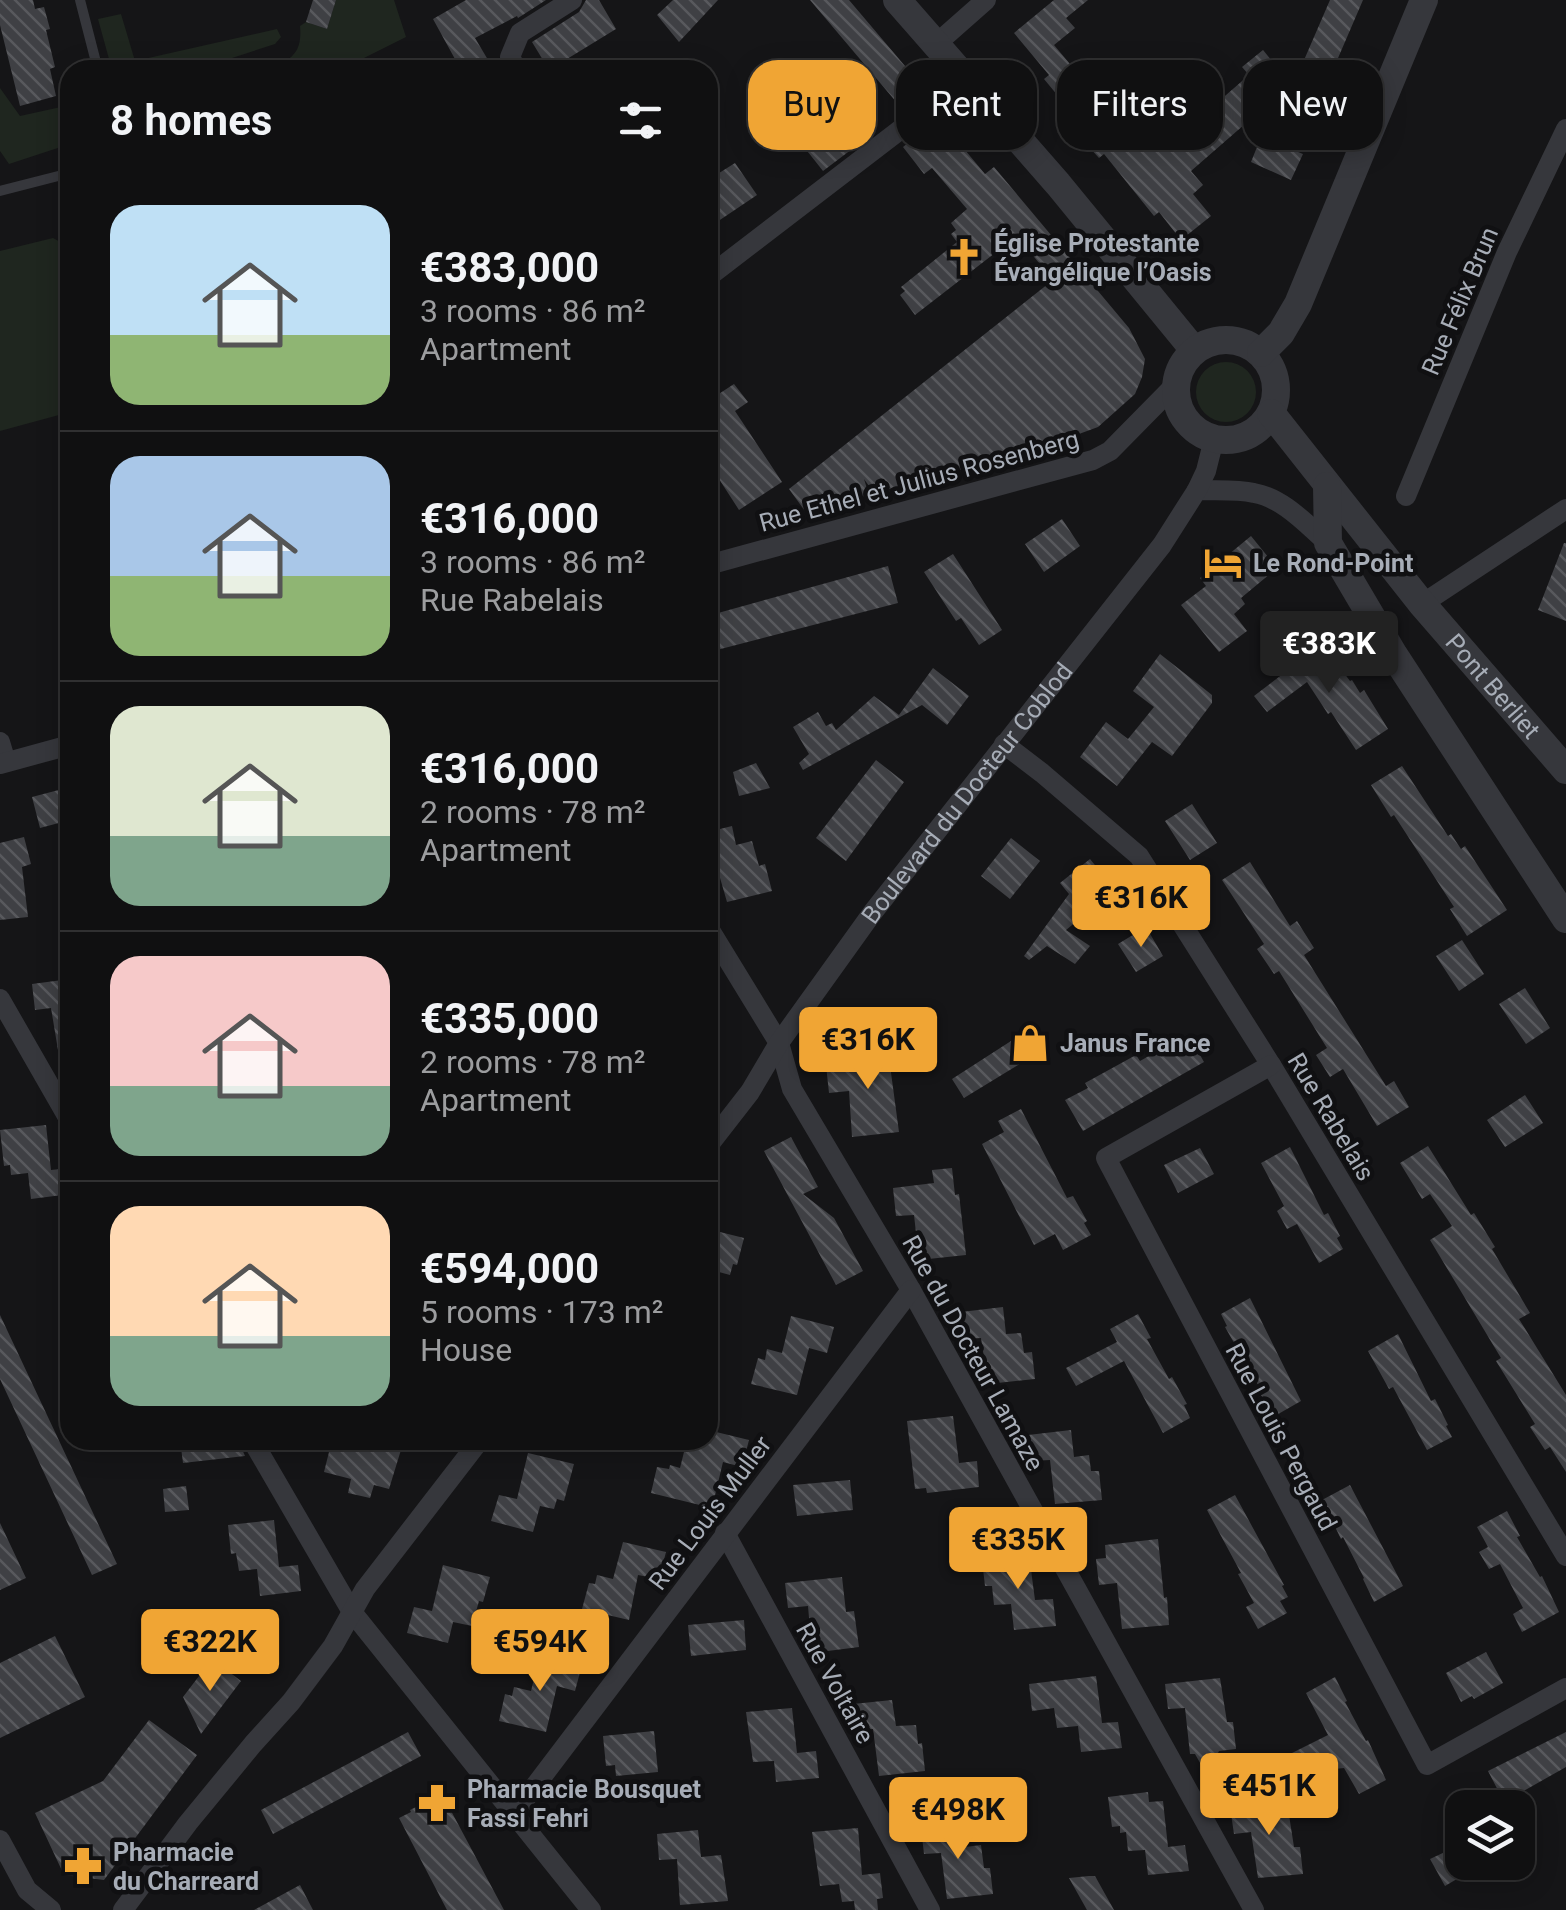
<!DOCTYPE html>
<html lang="en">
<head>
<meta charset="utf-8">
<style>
	body { margin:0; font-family:Roboto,sans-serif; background:#1e1e1f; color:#f1f3f6; height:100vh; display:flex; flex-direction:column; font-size:38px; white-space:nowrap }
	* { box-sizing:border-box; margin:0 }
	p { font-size:32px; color:#9c9d9f }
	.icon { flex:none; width:55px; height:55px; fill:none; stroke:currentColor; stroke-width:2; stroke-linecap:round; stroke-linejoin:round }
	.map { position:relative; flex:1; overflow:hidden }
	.sheet { position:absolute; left:60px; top:60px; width:658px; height:1390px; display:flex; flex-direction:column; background:#101011; border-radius:30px; box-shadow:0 5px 25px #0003,0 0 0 2px #303031 }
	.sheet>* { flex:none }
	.guide { position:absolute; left:748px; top:60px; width:668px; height:90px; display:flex; gap:20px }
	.buttons { position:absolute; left:1445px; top:1790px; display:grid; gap:20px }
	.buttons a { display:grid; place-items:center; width:90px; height:90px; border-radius:20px; background:#101011; box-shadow:0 5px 25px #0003,0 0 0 2px #303031; font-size:50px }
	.price { position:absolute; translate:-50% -85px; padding:0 22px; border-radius:10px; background:#f0a534; color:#111; font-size:32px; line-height:65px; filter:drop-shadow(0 2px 5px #0008) }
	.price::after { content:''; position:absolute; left:50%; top:60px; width:30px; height:22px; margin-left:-15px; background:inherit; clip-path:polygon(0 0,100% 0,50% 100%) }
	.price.active { background:#222; color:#fff }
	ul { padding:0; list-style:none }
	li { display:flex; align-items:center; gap:30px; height:250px; padding:0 50px }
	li+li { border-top:2px solid #303031 }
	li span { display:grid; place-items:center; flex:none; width:280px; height:200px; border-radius:30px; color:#555 }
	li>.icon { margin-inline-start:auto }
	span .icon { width:120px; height:120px; fill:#fffc; stroke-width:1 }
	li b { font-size:42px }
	h2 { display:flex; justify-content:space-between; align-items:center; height:120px; padding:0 50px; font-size:42px }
	.chip { padding:0 35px; border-radius:30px; background:#101011; box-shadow:0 5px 25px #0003,0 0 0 2px #303031; font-size:35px; line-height:90px }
	.chip.active { background:#f0a534; color:#111 }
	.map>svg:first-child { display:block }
	.green { fill:#1f261f }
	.building { fill:url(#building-back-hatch) }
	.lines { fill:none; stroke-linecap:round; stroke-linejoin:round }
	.service { stroke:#36373c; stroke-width:10 }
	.minor { stroke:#36373c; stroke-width:20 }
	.tertiary { stroke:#36373c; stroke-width:28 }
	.labels { text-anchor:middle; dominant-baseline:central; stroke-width:9; stroke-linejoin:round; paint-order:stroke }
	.poi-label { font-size:25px; font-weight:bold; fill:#a7adb7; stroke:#101012; text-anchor:start }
	.street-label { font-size:25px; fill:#a7adb7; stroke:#101012 }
</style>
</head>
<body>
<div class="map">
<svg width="1566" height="1910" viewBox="0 0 1566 1910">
	<defs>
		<pattern id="building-back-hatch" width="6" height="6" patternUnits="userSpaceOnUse" patternTransform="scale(2.5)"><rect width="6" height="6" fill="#3f4044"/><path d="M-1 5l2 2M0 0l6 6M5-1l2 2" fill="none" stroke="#58595d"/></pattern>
	</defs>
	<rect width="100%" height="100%" fill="#151517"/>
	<path class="green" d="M336 0H394L406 37 340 70H260C286 62 303 58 300 26L306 22 327 29Z
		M121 14 135 61 277 29 281 37 275 44 195 70H114L111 59H109L98 19Z
		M0 88 20 116 70 105V144L9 164 0 151Z
		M53 238 66 245 70 253V412L0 431V251Z
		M1196 392a30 30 0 1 1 60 0a30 30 0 1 1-60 0Z"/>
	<path class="building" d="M0 0H33L35 9 44 7 50 29 46 30 55 67 50 69 56 96 20 106 0 25Z
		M313 0H336L327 29 306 22Z
		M466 0H546L518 18 517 16 475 38 494 70H461L433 19Z
		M586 0H599L616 29 549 70 532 42 579 12Z
		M673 0H718L679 42 657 15Z
		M810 0H849L927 92 903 110Z
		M1054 0H1088L1066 18 1075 28 1054 45 1091 89 1086 93 1116 130 1172 84 1197 115 1216 99 1218 102 1249 75 1242 67 1263 50 1291 84 1191 171 1203 185 1193 194 1211 216 1181 240 1159 212 1154 216 1104 154 1099 158 1060 115 1068 108 1044 79 1049 75 1014 33Z
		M1330 0H1363L1326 86 1298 74Z
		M776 64 823 121 837 109 864 140 823 171 804 147 807 145 756 80Z
		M945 113 968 137 960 144 985 174 994 167 1129 328 1145 359 1142 377 1135 394 1098 427 1038 449 874 493 864 479 869 495 805 511 789 489 1053 280 1021 241 1011 249 1004 246 915 315 900 295 905 291 901 287 957 242 951 234 956 230 951 223 967 209 932 168 924 174 903 147Z
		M1261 137 1303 154 1291 180 1251 162Z
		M735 163 757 195 708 228V180Z
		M734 384 748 402 735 411 782 482 739 510 708 462V401Z
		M1062 519 1080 546 1044 572 1025 544Z
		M1251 536 1277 568 1241 598 1245 604 1234 614 1247 631 1219 652 1181 605 1206 586 1200 578Z
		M1564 543H1566V621L1538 610Z
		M953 554 1002 630 979 645 961 618 956 621 924 572Z
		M888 566 898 603 713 651 708 623 720 619 718 613Z
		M1322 644 1350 681 1352 680 1360 693 1364 690 1388 729 1356 750 1331 712 1328 714 1307 682 1267 712 1254 696Z
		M1160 654 1212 695V703L1172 756 1152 742 1117 786 1080 757 1106 722 1128 739 1154 707 1133 691Z
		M933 668 969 696 947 725 922 705 803 770 799 763 809 754 793 727 818 712 826 726 832 723 836 730 874 696 899 715Z
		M876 760 904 782 846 861 816 838Z
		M756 763 770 788 739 796 733 772Z
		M1402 766 1448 836 1451 834 1461 849 1465 846 1507 910 1467 936 1450 909 1454 907 1394 815 1391 817 1371 785Z
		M70 787V820L40 828 32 797Z
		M1192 804 1217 843 1190 860 1165 821Z
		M732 826 736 845 752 841 759 866 765 864 772 891 727 902 714 857 708 859V832Z
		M24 837 31 864 22 867 28 917 0 920V843Z
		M1011 838 1040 861 1010 899 981 876Z
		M1090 859 1115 890 1066 930 1090 946 1075 964 1047 946 1029 960 1024 956 1069 894 1060 883Z
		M1250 862 1290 926 1297 921 1314 948 1304 955 1386 1086 1394 1081 1409 1107 1377 1126 1343 1069 1330 1077 1316 1055 1327 1048 1279 971 1274 974 1257 949 1264 944 1222 880Z
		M1146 927 1163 956 1136 972 1118 944Z
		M1462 940 1484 974 1459 991 1436 956Z
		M70 979V1049L58 1050 51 1008 35 1010 32 984Z
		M1525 988 1550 1028 1526 1044 1499 1004Z
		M1036 1025 1049 1046 964 1098 952 1079Z
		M1188 1034 1204 1062 1083 1131 1065 1100 1088 1088 1085 1083 1136 1055 1140 1061Z
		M887 1043 899 1132 852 1137 849 1091 829 1093 826 1065 866 1061 865 1045Z
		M1525 1095 1543 1123 1505 1147 1487 1120Z
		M1021 1109 1067 1198 1073 1196 1087 1221 1084 1223 1091 1235 1063 1250 1055 1234 1034 1245 982 1144 1004 1132 998 1121Z
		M46 1125 51 1170 70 1168V1194L31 1199 28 1173 11 1175 10 1165 4 1166 0 1130Z
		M791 1137 818 1187 803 1194 834 1218 863 1271 836 1285 764 1151Z
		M1428 1146 1471 1215 1474 1213 1495 1247 1492 1249 1530 1313 1519 1319 1566 1395V1472L1550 1447 1545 1450 1530 1427 1535 1424 1496 1361 1501 1358 1430 1240 1452 1226 1430 1194 1422 1199 1400 1163Z
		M1290 1147 1324 1215 1328 1213 1340 1236 1337 1238 1343 1249 1319 1263 1297 1224 1287 1229 1277 1211 1284 1206 1261 1163Z
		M1200 1148 1214 1174 1178 1193 1164 1165Z
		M952 1168 955 1195 959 1194 966 1255 919 1260 914 1215 896 1216 893 1188 934 1183 932 1170Z
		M708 1229 744 1238 737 1265 733 1264 730 1275 708 1269Z
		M1250 1298 1301 1401 1273 1417 1260 1393 1262 1392 1225 1327 1227 1326 1221 1314Z
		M1003 1307 1006 1334 1021 1333 1024 1353 1032 1352 1035 1379 988 1384 981 1338 964 1339 961 1312Z
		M1138 1314 1151 1338 1147 1339 1169 1379 1172 1377 1187 1404 1184 1405 1190 1418 1163 1433 1124 1361 1076 1386 1066 1368 1117 1342 1110 1329Z
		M0 1315 117 1564 92 1575 0 1379Z
		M791 1316 834 1327 827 1353 809 1348 797 1395 751 1384 758 1358 765 1360 767 1349 782 1353Z
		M1398 1334 1431 1401 1435 1399 1448 1425 1446 1426 1452 1437 1427 1450 1393 1387 1389 1389 1368 1351Z
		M953 1416 959 1463 977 1461 979 1487 927 1493 926 1488 915 1489 907 1421Z
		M708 1430 749 1440 742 1467 723 1462 712 1508 651 1493 657 1467 669 1469 670 1465 680 1468 687 1440H708Z
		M1071 1430 1074 1457 1089 1455 1091 1471H1099L1102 1500 1055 1504 1050 1460 1031 1461 1028 1435Z
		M180 1440H238L245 1456 183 1463Z
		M332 1440H404L389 1489 374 1485 370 1498 348 1493 351 1479 324 1472Z
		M528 1453 574 1464 564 1501 557 1499 554 1509 540 1506 533 1532 491 1521 499 1495 517 1499Z
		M850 1480 853 1510 797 1516 793 1485Z
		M1350 1485 1403 1586 1374 1602 1363 1579 1364 1578 1343 1537 1341 1539 1322 1500Z
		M186 1486 189 1510 165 1512 163 1489Z
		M1235 1495 1284 1585 1282 1586 1288 1597 1280 1601 1287 1613 1258 1629 1246 1607 1254 1603 1238 1574 1241 1573 1207 1510Z
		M1507 1511 1520 1536 1517 1537 1540 1577 1542 1576 1559 1612 1522 1632 1513 1614 1523 1608 1500 1564 1489 1569 1479 1552 1488 1547 1477 1527Z
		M274 1520 279 1567 298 1565 301 1591 260 1596 257 1569 239 1571 236 1553 231 1554 228 1525Z
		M0 1523 26 1578 0 1590Z
		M1158 1539 1164 1598 1167 1597 1169 1625 1122 1629 1117 1583 1099 1585 1096 1559 1106 1558 1105 1545Z
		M623 1542 666 1552 659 1579 638 1575 629 1620 582 1609 589 1583 595 1584 597 1575 613 1579Z
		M1029 1555 1035 1600 1053 1599 1056 1626 1014 1630 1011 1604 994 1605 992 1586H985L982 1560Z
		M443 1565 490 1577 483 1602 479 1601 472 1626 453 1622 448 1643 407 1633 414 1607 432 1611Z
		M842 1577 846 1612 854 1611 859 1647 812 1653 808 1606 788 1608 785 1583Z
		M744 1620 746 1650 691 1656 688 1625Z
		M55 1636 85 1697 0 1738V1663Z
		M1486 1652 1503 1683 1474 1699 1472 1696 1461 1702 1446 1673Z
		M540 1654 582 1665 575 1691 557 1686 546 1732 499 1721 505 1694 512 1696 514 1687 531 1691Z
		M212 1659 241 1681 201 1734 183 1697Z
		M1096 1676 1102 1723 1118 1722 1122 1748 1081 1752 1078 1726 1057 1728 1054 1708 1032 1711 1029 1684Z
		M1335 1677 1347 1701 1345 1702 1366 1741 1368 1740 1386 1780 1359 1794 1344 1768 1306 1772 1307 1779 1279 1782 1278 1760 1328 1735 1306 1693Z
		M1220 1678 1227 1722H1233L1236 1749 1219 1751 1207 1775 1195 1754H1190L1185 1708 1168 1709 1165 1684Z
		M892 1700 896 1726 916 1725 918 1744 922 1743 925 1771 879 1776 873 1729 857 1730 853 1704Z
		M792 1708 797 1753 816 1751 819 1778 776 1782 774 1761 753 1762 746 1712Z
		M149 1720 197 1755 104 1880 64 1875 35 1813 103 1781Z
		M654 1731 658 1772 616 1776 615 1765 606 1766 603 1736Z
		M408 1732 421 1756 273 1834 261 1810Z
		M1566 1732V1767L1504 1802 1488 1771Z
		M1148 1792 1149 1802 1163 1801 1168 1847 1185 1845 1189 1871 1148 1875 1145 1850 1128 1851 1126 1832 1120 1833V1826L1112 1827 1108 1797Z
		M442 1794 504 1910H447L399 1818 411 1812 410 1810Z
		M1287 1802 1294 1847H1300L1303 1874 1258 1878 1251 1832 1234 1834 1230 1807Z
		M962 1824 965 1847 981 1845 984 1868H990L993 1894 947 1899 941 1853 924 1854 921 1828Z
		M858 1828 862 1875 880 1873 883 1898 877 1899 878 1910H855L854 1901 842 1902 839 1884 820 1886 812 1832Z
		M698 1830 701 1857 721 1855 728 1901 680 1905 677 1859 659 1860 657 1834Z
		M1462 1844V1876L1445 1886 1430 1859Z
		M1089 1876H1095L1114 1910H1087L1069 1878Z
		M300 1885 313 1910H254Z"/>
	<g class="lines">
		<path class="service" d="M80 0 98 70
			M0 191 70 173"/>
		<g class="minor">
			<path d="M935 45 986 0"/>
			<path d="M517 70 510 57 520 33 572 0"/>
			<path d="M708 277 965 80"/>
			<path d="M1197 490C1215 491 1236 489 1254 493 1283 498 1306 524 1328 543"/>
			<path d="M1406 496 1507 252 1566 129"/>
			<path d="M708 565 1093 460 1110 451 1175 385"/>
			<path d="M1422 604 1566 509"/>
			<path d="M0 742 6 762"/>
			<path d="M1004 744 1042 773 1139 856 1271 1065 1566 1556"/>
			<path d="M0 764 70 745"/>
			<path d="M708 927 779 1043 792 1089 911 1290 1254 1910"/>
			<path d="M0 999 70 1121"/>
			<path d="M1271 1065 1106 1158 1427 1765 1566 1688"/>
			<path id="s1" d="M708 1146 750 1092 779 1043 873 912 1162 545 1197 490 1206 471 1214 439"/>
			<path d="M252 1440 352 1612 591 1910"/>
			<path d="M725 1533 930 1910"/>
			<path d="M513 1815 911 1290"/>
			<path d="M0 1840 27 1890 51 1910"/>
			<path d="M123 1910 188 1823 253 1744 291 1702 333 1646 365 1589 480 1440"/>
		</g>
		<g class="tertiary">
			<path d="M897 0 1058 184 1194 350"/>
			<circle cx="1226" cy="390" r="50"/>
			<path d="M1261 353 1281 333 1298 304 1424 0"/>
			<path id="s2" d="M1271 413 1422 604 1566 770"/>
			<path d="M1327 486 1328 543 1394 655 1566 919"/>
		</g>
	</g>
	<defs>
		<g id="church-bare" transform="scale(3)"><path d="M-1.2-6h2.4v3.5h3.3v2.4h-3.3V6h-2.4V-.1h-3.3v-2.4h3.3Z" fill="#f0a534" stroke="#101012" stroke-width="2.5" paint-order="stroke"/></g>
		<g id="hotel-bare" transform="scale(3)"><path d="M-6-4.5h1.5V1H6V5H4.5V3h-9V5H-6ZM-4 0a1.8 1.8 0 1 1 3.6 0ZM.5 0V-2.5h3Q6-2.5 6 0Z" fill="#f0a534" stroke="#101012" stroke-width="2.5" paint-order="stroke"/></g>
		<g id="shop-bare" transform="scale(3)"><path d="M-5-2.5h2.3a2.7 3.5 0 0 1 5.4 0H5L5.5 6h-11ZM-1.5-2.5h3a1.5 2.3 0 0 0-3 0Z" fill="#f0a534" stroke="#101012" stroke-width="2.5" paint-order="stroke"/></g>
		<g id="pharmacy-bare" transform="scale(3)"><path d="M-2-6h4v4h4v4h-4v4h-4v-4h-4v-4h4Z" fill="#f0a534" stroke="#101012" stroke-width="2.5" paint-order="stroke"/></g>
	</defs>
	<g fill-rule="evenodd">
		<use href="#church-bare" x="964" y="257"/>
		<use href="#hotel-bare" x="1223" y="563"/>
		<use href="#shop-bare" x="1030" y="1043"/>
		<use href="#pharmacy-bare" x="437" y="1803"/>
		<use href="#pharmacy-bare" x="83" y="1866"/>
	</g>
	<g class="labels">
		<g class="poi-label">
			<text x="994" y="243">Église Protestante<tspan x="994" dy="29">Évangélique l’Oasis</tspan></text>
			<text x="1253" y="563">Le Rond-Point</text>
			<text x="1060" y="1043">Janus France</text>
			<text x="467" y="1789">Pharmacie Bousquet<tspan x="467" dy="29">Fassi Fehri</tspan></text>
			<text x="113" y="1852">Pharmacie<tspan x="113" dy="29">du Charreard</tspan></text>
		</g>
		<g class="street-label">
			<text transform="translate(1460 301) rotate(-67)">Rue Félix Brun</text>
			<text transform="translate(919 481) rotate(-15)">Rue Ethel et Julius Rosenberg</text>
			<text stroke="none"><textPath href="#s2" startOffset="352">Pont Berliet</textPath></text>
			<text stroke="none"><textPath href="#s1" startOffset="438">Boulevard du Docteur Coblod</textPath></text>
			<text transform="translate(1331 1117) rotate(59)">Rue Rabelais</text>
			<text transform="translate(973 1353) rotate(61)">Rue du Docteur Lamaze</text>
			<text transform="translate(1281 1437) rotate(62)">Rue Louis Pergaud</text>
			<text transform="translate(710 1513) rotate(-53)">Rue Louis Muller</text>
			<text transform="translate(835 1683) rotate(61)">Rue Voltaire</text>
		</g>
	</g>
</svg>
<div class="buttons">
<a><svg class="icon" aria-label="layers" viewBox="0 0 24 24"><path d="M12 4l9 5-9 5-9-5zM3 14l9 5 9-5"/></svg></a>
</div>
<b class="price active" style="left:1329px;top:696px">€383K</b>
<b class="price" style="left:1141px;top:950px">€316K</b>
<b class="price" style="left:868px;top:1092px">€316K</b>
<b class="price" style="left:1018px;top:1592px">€335K</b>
<b class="price" style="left:210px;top:1694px">€322K</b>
<b class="price" style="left:540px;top:1694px">€594K</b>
<b class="price" style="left:1269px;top:1838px">€451K</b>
<b class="price" style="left:958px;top:1862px">€498K</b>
<div class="guide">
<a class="chip active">Buy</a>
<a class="chip">Rent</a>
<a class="chip">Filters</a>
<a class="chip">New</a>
</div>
<section class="sheet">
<h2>8 homes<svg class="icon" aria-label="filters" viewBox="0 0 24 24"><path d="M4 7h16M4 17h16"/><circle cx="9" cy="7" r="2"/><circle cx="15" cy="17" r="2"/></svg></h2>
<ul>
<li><span style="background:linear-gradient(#bfe0f5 65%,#8fb573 0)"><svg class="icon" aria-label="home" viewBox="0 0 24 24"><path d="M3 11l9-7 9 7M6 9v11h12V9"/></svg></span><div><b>€383,000</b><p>3 rooms · 86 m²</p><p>Apartment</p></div></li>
<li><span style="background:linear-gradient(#a9c7e8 60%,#8fb573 0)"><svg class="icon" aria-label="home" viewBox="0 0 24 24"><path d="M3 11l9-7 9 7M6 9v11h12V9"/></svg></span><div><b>€316,000</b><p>3 rooms · 86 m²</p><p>Rue Rabelais</p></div></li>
<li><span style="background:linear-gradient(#dfe7d0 65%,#7fa58c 0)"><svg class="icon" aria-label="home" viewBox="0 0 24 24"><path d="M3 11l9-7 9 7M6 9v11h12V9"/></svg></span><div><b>€316,000</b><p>2 rooms · 78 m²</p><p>Apartment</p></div></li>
<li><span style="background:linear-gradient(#f6c9c9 65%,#7fa58c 0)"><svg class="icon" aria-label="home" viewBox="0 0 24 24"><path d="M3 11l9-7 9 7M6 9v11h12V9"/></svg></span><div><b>€335,000</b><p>2 rooms · 78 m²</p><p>Apartment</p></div></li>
<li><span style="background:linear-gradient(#ffd9b3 65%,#7fa58c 0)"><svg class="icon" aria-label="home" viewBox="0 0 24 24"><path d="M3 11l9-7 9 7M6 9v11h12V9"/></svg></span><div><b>€594,000</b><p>5 rooms · 173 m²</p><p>House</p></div></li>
</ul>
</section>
</div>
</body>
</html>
